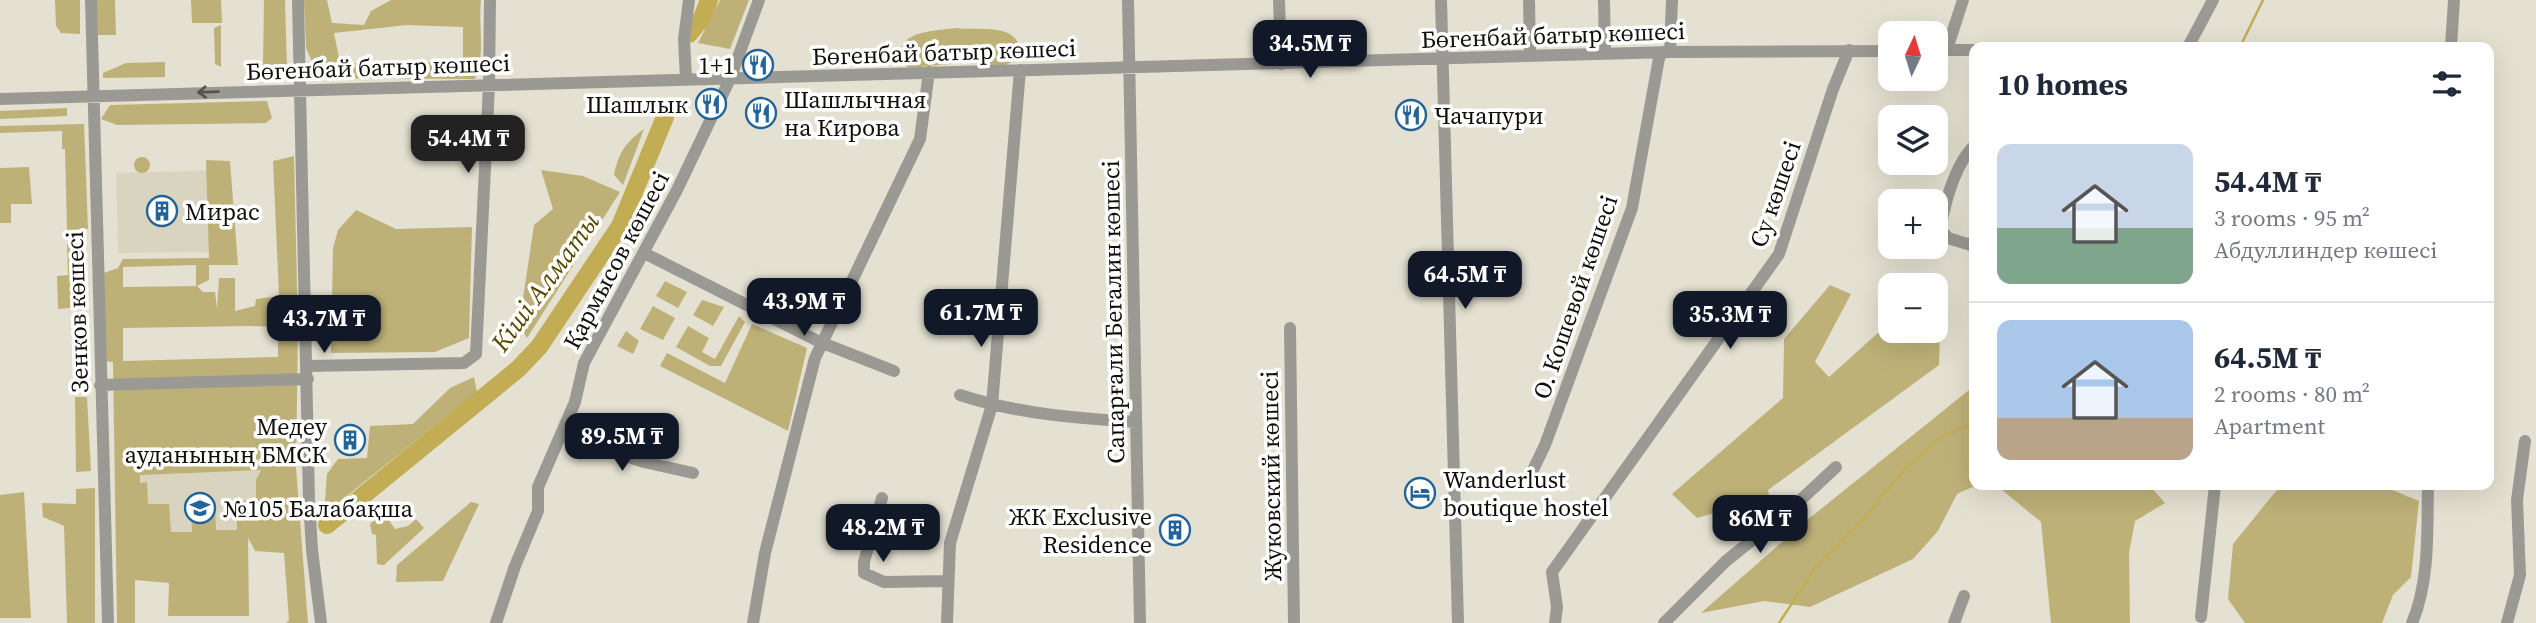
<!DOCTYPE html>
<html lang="en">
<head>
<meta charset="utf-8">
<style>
	body { margin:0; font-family:"Source Serif 4",serif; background:#f2f2f3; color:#1f2937; height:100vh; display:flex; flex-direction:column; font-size:26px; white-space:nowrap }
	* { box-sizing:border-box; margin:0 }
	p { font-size:23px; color:#747a83 }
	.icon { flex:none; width:38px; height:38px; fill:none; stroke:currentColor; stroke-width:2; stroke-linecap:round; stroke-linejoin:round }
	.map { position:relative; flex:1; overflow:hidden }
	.sheet { position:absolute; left:1969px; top:42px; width:525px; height:448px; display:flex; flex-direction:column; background:#fff; border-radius:14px; box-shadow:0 7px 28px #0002 }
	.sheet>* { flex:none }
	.needle { width:46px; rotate:4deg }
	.buttons { position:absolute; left:1878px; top:21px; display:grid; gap:14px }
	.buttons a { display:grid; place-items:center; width:70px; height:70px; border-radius:14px; background:#fff; box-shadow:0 7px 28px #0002; font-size:35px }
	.price { position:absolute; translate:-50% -60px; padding:0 16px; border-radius:14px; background:#111827; color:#fff; font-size:23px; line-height:46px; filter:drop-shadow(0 2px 4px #0008) }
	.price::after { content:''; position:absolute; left:50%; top:42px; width:21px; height:16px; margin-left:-10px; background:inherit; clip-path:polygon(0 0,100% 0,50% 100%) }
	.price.selected { background:#222; color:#fff }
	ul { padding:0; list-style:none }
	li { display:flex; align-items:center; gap:21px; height:175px; padding:0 28px }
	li+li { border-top:2px solid #e0e1e3 }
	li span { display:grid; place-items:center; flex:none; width:196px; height:140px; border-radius:14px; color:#555 }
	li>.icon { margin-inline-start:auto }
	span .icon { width:84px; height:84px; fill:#fffc; stroke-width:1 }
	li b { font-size:30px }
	h2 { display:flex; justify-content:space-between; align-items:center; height:84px; padding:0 28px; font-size:30px }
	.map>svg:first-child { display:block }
	.built { fill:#d9d4bf }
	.green { fill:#beb178; fill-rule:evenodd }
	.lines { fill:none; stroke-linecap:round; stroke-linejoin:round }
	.stream { stroke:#c2ad55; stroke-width:2.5 }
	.river { stroke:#c2ad55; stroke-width:18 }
	.minor { stroke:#9b9993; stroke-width:12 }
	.oneway { stroke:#56544e }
	.labels { text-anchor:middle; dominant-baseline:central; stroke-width:7; stroke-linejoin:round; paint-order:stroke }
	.street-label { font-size:24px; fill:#100e0a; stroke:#fff }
	.poi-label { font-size:24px; fill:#100e0a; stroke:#fff; text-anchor:start }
	.water-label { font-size:26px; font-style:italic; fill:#574900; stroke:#fff }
</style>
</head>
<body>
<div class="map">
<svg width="2536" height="623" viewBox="0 0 2536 623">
	<rect width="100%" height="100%" fill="#e4e1d2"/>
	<path class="built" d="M228 170 230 252 118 253 116 173Z
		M278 409 281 542 120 546 118 413Z"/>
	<path class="green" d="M55 0H80V34L61 33 56 26Z
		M96 0H115L116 35H98Z
		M191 0H221L222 23H192Z
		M264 0H285L287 70 278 76 263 66Z
		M304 0H327L332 23 364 25 371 11 391 0H481C478 27 486 54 475 79L319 78 306 48ZM407 25 463 27V62L340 63 334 33Z
		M720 0H749L730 49 698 43Z
		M221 25V67L215 64 214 28Z
		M957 28C978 31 1011 23 1019 45L1013 61 1001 68 972 62 909 68 905 65C904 60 901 52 902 47 907 30 944 30 957 28Z
		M165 62V77L103 78V73L126 63Z
		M267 101 272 118 266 123 117 125 101 119 110 105Z
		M67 108V116L0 119V111Z
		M84 124 88 229 67 230 65 149H62V131L0 133V126Z
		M644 129 623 185 614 175C619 152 625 143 644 129Z
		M294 156 298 328 296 468 308 623H286L289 620 284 553 255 551 248 537 249 616H168L169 583 135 580V623H117L113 362 104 361 101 274 118 268 123 259 209 258 206 160 230 161 238 265H209V280L197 286 203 292H215L217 309 219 278H235V311L255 306 256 299 279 296 273 161ZM196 265V286L123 287V267ZM251 326 278 327V357L123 361V328ZM261 470 256 480V500L236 501 237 530H216L215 502 191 503 192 532H171L169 504H148L147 482 140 483V475Z
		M134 165a8 8 0 1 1 16 0a8 8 0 1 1-16 0Z
		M29 167 32 204H11V223H0V168Z
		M541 170 583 176 620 192 527 338 519 325 534 225 553 209Z
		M356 210 396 229 472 227 469 338 435 352 331 353 333 248 338 230Z
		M82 242 84 307 58 309 57 276 68 275 67 244Z
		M665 281 687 292 678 308 656 296Z
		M1830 285 1851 294 1815 362 1829 377 1890 322V331H1936V328L1940 332 1939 365 1768 490 1770 502 1764 512H1718L1697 518 1672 494 1783 398 1784 339Z
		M702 300 724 307 713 326 693 315Z
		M653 306 675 318 663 340 640 329Z
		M739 316 745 322 721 366H710L676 347 688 326 709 338 702 352 715 359Z
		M72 322H85L87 389H75Z
		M752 324 807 348 788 431 660 366 667 353 725 383Z
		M626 331 639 341 633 354 617 346Z
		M474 377 477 392 324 514 327 474 338 459 367 458 370 426 413 424 450 388Z
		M1974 386V485H1977L1957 494 1938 531 1913 559 1810 607 1764 601 1701 613 1806 521Z
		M75 397H87L91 471 76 472Z
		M1996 485H2149L2165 503 2135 521 2129 553 2130 623H2051L2041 522Z
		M2285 485H2380L2419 501 2411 577 2393 595 2382 623H2245L2228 599 2233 544 2276 491Z
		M95 488V623H67L64 526 43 517 42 503 76 504V489Z
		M24 492 31 618H0V495Z
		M471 502 479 504 443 581 396 582 397 565Z
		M383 512 395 529 408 526 416 519 424 528 384 565 377 564 376 535 372 534 370 524Z"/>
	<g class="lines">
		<path class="stream" d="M2240 47 2263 0
			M1779 623 1818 564 1870 511 1908 465 1945 435 1974 423"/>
		<path class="river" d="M689 34 702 18 709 0
			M327 525 518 369 539 347 620 226 665 117"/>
		<path class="minor" d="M91 0 108 623
			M298 0 309 500 312 550 321 623
			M1128 0 1140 623
			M1279 0 1281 64
			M1441 0 1458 623
			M1529 0 1530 56
			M1604 0 1605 54
			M2188 47 2213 0
			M2451 47 2454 0
			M1939 50H1974
			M1940 50 1949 43 1963 0
			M1670 52 1672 0
			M686 79 684 39 689 0
			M0 99 1670 52 1890 51
			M1974 146C1954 165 1945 203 1940 229L1948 238 1974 246
			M644 253 820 342 894 371
			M1290 328 1294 623
			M308 366 464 363 476 354 489 85 490 0
			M100 385 308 379
			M960 395C1018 414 1075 418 1136 422
			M562 435 644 462 693 473
			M1533 470 1545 445 1632 208 1659 58 1663 52
			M882 498 864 562V573L884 582 948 581
			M2201 617 2215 485
			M496 623 515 566 538 511V487L575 402 584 363 677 190 730 79 759 0
			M753 623 765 553 815 358 920 139 929 72
			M947 623 950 543 992 405 1020 70
			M1555 623 1557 607 1552 572 1779 254 1833 89 1849 50
			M1664 623 1726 561 1791 509 1836 467
			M1954 623 1964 596
			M2412 623C2430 581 2427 529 2428 485
			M2507 623 2520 575 2517 500 2525 441"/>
	</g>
	<defs><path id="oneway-shaft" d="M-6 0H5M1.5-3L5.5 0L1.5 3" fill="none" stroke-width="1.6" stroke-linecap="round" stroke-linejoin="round" transform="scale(1.75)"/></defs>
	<use class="oneway" href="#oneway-shaft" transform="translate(208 92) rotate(178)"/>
	<defs>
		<g id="restaurant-ring" transform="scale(1.575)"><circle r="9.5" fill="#fff" stroke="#216499" stroke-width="1.5"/><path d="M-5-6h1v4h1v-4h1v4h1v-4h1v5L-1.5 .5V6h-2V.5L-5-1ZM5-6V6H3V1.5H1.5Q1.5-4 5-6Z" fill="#216499"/></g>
		<g id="building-ring" transform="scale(1.575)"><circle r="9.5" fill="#fff" stroke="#216499" stroke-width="1.5"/><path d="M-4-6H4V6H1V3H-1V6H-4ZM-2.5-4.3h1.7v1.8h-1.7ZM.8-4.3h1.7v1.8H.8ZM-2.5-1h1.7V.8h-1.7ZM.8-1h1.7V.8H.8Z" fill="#216499"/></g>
		<g id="hotel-ring" transform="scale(1.575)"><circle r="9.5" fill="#fff" stroke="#216499" stroke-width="1.5"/><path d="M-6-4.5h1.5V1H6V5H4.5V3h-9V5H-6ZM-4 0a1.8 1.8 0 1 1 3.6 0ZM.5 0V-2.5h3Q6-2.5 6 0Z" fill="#216499"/></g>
		<g id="school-ring" transform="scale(1.575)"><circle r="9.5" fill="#fff" stroke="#216499" stroke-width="1.5"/><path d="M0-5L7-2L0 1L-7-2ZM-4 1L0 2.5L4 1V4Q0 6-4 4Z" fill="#216499"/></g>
	</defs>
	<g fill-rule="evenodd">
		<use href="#restaurant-ring" x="758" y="65"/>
		<use href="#restaurant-ring" x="711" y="104"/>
		<use href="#restaurant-ring" x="761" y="113"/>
		<use href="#restaurant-ring" x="1411" y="115"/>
		<use href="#building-ring" x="162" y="211"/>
		<use href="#building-ring" x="350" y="440"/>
		<use href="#hotel-ring" x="1420" y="493"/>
		<use href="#school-ring" x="200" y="508"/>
		<use href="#building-ring" x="1175" y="530"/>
	</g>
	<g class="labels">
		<g class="street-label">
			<text transform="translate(1553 35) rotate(-2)">Бөгенбай батыр көшесі</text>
			<text transform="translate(944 52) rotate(-2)">Бөгенбай батыр көшесі</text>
			<text transform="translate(378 67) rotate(-2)">Бөгенбай батыр көшесі</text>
			<text transform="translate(1775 194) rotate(-71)">Су көшесі</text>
			<text transform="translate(616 260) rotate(-62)">Қармысов көшесі</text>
			<text transform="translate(1575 297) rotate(-71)">О. Кошевой көшесі</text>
			<text transform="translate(77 312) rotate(-92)">Зенков көшесі</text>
			<text transform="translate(1113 312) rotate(-91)">Сапарғали Бегалин көшесі</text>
			<text transform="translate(1271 476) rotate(-91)">Жуковский көшесі</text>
		</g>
		<g class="poi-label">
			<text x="735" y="65" text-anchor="end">1+1</text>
			<text x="784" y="99">Шашлычная<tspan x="784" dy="28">на Кирова</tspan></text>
			<text x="688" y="104" text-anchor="end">Шашлык</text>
			<text x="1434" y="115">Чачапури</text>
			<text x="185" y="211">Мирас</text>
			<text x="327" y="426" text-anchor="end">Медеу<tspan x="327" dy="28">ауданының БМСК</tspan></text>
			<text x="1443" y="479">Wanderlust<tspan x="1443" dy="28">boutique hostel</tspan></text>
			<text x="223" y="508">№105 Балабақша</text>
			<text x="1152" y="516" text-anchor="end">ЖК Exclusive<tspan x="1152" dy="28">Residence</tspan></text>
		</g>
		<g class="water-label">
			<text transform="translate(545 282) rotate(-54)">Кіші Алматы</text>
		</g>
	</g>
</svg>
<div class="buttons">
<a><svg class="needle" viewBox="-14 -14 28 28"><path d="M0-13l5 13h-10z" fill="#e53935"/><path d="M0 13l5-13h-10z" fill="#747a83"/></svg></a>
<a><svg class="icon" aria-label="layers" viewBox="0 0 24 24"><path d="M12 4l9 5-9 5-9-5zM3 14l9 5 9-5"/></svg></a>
<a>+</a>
<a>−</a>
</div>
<b class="price" style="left:1310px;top:80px">34.5M ₸</b>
<b class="price selected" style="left:468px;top:175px">54.4M ₸</b>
<b class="price" style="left:1465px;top:311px">64.5M ₸</b>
<b class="price" style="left:804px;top:338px">43.9M ₸</b>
<b class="price" style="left:981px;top:349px">61.7M ₸</b>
<b class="price" style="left:1730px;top:351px">35.3M ₸</b>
<b class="price" style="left:324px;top:355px">43.7M ₸</b>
<b class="price" style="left:622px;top:473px">89.5M ₸</b>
<b class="price" style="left:1760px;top:555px">86M ₸</b>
<b class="price" style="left:883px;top:564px">48.2M ₸</b>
<section class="sheet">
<h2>10 homes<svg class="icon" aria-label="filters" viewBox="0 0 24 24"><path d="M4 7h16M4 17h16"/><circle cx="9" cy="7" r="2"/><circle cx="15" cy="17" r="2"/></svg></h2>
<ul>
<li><span style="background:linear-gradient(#c9d6e8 60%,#7fa58c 0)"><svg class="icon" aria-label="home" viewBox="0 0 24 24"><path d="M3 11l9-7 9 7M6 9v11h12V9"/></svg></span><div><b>54.4M ₸</b><p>3 rooms · 95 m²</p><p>Абдуллиндер көшесі</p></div></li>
<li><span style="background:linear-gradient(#a9c7e8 70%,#b9a48a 0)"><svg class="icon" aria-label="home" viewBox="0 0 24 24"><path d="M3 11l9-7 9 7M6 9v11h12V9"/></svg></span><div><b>64.5M ₸</b><p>2 rooms · 80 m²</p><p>Apartment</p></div></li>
</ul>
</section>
</div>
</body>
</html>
